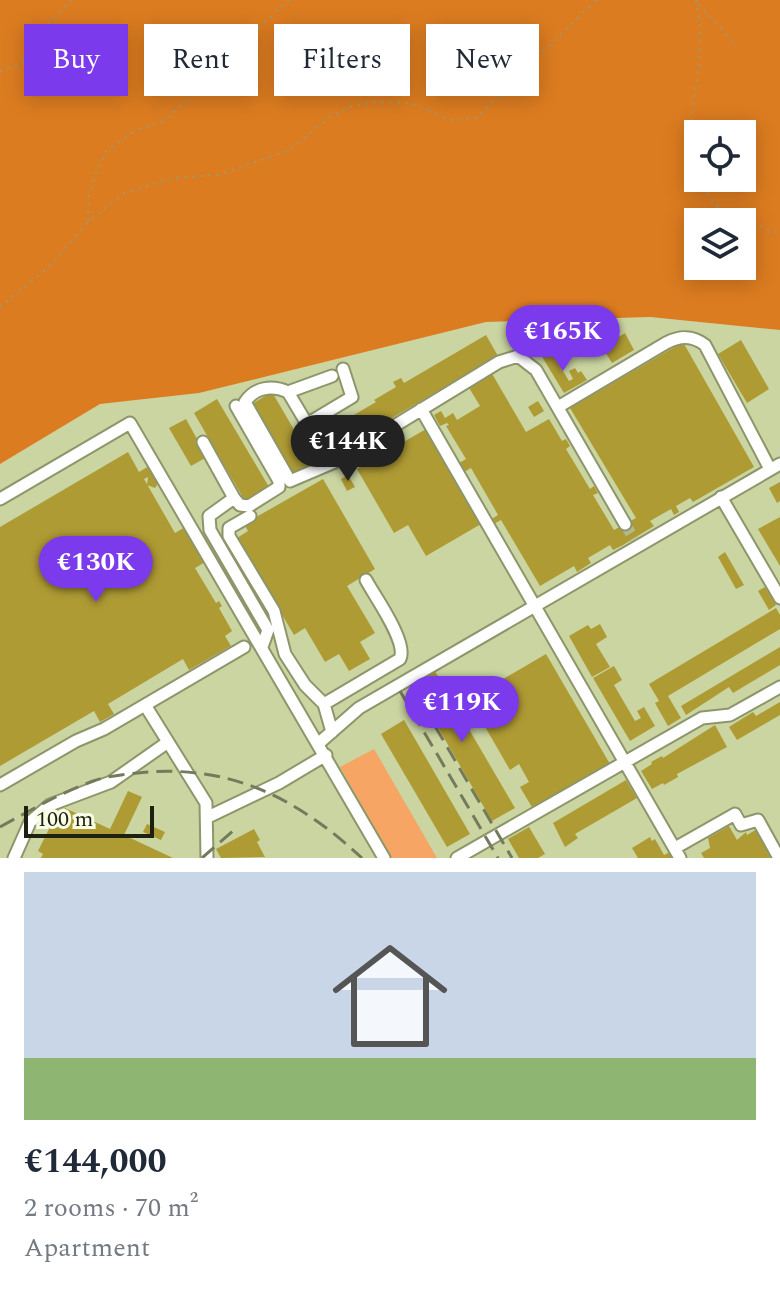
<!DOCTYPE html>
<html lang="en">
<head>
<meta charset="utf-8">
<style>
	body { margin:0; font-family:Spectral,serif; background:#f6f6f7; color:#1f2937; height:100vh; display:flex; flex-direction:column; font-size:30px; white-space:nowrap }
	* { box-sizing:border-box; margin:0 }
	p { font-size:26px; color:#747a83 }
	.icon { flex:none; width:44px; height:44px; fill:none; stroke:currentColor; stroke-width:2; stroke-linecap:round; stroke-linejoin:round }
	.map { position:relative; height:858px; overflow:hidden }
	.sheet { display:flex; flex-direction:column; background:#fff; flex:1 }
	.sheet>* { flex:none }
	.hud { position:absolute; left:24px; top:24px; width:732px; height:72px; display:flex; gap:16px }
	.tools { position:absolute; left:684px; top:120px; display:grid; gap:16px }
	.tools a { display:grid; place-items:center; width:72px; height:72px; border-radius:0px; background:#fff; box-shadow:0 4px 20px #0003; font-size:40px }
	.scale { position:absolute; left:24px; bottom:20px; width:130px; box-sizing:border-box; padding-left:8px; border:4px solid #1e2110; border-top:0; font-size:22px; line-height:28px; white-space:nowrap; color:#1e2110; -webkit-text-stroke:6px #f8fde6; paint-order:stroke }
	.price { position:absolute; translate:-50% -68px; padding:0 18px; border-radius:28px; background:#7c3aed; color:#fff; font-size:26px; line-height:52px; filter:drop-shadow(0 2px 4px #0008) }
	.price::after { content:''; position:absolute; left:50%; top:48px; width:24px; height:18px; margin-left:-12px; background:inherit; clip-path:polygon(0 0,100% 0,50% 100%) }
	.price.selected { background:#222; color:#fff }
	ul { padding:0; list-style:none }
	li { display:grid; align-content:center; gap:16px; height:424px; padding:0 24px }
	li+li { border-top:2px solid #e0e1e3 }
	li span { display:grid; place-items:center; height:248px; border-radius:0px; color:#555 }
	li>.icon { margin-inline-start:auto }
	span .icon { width:144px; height:144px; fill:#fffc; stroke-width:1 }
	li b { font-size:34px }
	.pill { padding:0 28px; border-radius:0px; background:#fff; box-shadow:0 4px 20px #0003; font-size:28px; line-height:72px }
	.pill.selected { background:#7c3aed; color:#fff }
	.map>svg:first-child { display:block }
	.built { fill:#cad5a1 }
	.green { fill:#f6a565 }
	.forest { fill:#dc7c20; fill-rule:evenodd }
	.building { fill:#af9b34 }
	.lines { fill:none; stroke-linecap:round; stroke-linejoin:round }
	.minor-tunnel { stroke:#b0b991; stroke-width:11; stroke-dasharray:11 5.5; stroke-linecap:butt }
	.minor-casing { stroke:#8d966b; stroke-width:15 }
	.path { stroke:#949c78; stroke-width:2; stroke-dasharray:2 6; stroke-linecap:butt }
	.minor { stroke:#fff; stroke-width:11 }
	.rail { stroke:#747a5b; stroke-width:3; stroke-dasharray:16 8; stroke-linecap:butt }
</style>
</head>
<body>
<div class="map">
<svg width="780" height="858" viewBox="0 0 780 858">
	<rect width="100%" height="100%" fill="#d5dfb1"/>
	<path class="built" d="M650 317 780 330V858H0V464L100 404 199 393 486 322Z"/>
	<path class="green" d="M374 749 437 858H391L340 767Z"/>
	<path class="forest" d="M0 0H780V330L650 317 486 322 199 393 100 404 0 464ZM698 134H742V178H698ZM698 222H742V266H698Z"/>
	<path class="building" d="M625 333 634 350 612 363 602 347Z
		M486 335 498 356 294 475 252 404 272 392 303 445 376 402 374 400 396 387 393 382 401 378 404 383Z
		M741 340 769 389 747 403 718 354Z
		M683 342 754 467 693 502 690 498 676 506 679 512 674 515 671 509 650 521 654 526 623 545 613 550 610 545 588 558 591 563 577 572 574 566 540 586 501 520 492 525 490 520 498 515 471 468 464 472 459 463 466 459 446 426 449 425 447 423 440 426 434 415 441 411 445 418 453 413 457 420 480 406 468 386 491 372 526 432 549 419 562 441 566 439 570 446 566 449 590 489 594 486 598 493 593 495 614 530 636 518 570 408Z
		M550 349 569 381 573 379 569 371 575 368 578 373 581 371 587 380 564 393 541 355Z
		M217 399 269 487 245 501 194 413Z
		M538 401 544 411 534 417 528 407Z
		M186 419 207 457 191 466 169 428Z
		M426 429 481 524 426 556 408 525 394 533 357 469Z
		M128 452 139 472 149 466 157 477 159 482 155 488 147 485 148 477 144 479 175 533 187 526 207 561 195 568 216 603 219 601 222 606 219 608 232 631 225 636 231 646 189 670 183 659 108 704 114 714 100 722 94 711 0 766V527Z
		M348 475 355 487 347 491 341 479Z
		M323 479 375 569 347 586 375 633 360 642 370 659 349 671 339 654 325 662 305 628 294 635 237 538 248 531 244 524Z
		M780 482V501L777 503 769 488Z
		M780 517V566L758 529Z
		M725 552 744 585 736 589 718 557Z
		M765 587 776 605 769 610 758 591Z
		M776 608 780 615V629L668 696 681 718 668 726 655 703 659 701 649 684Z
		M600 624 607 637 596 644 610 667 592 677 569 636 588 625 591 629Z
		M780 647V665L733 693 729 687 686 715 681 706Z
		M546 654 610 764 533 809 520 787 529 782 519 764 510 770 469 699Z
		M432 666 515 808 492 821 410 679Z
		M614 666 622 680 614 685 635 721 641 718 637 711 644 707 655 726 630 741 593 678Z
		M780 702V715L737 740 729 727 753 712 756 716Z
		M404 720 470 834 447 847 381 734Z
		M715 725 727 747 677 774 678 777 664 785 663 783 652 789 641 771 652 764 651 762 662 756 663 758Z
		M626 780 637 798 575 834 578 838 565 847 553 823Z
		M128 791 142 797 124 835 173 858H41L43 854 38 851 51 825 56 828 65 808 110 829Z
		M147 824 165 832 161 840 143 832Z
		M729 826 737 840 746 832 747 835 757 829 773 856 769 858H704L701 853 710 848 708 838Z
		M529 827 545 854 538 858H519L508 839Z
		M254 829 260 840 257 842 265 857 221 858 216 849Z
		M650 837 652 841 655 839 664 855 670 852 674 858H638L632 848Z"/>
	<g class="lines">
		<path class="minor-tunnel" d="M625 524 634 539"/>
		<g class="minor-casing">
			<path id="minor" d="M343 369 352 397 307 424 288 392C272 385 255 387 245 402L290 481 337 461 499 362 518 356 536 370 625 524
				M288 392 332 376
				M558 407 666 343C680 336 692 335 705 345L770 469
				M421 409 680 858
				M203 442 234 498 209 516 210 530 268 630 262 647
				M721 497 780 598
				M234 498 240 505 249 506 279 487V481L236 406
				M0 499 130 423 384 858
				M250 516 229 528V536L274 611 285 654 305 685 324 704 332 732
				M324 704 400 659C408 642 375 597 366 580
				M145 705 206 803 207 858
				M319 743 359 708 780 464
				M0 785 76 741 104 729 244 647
				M208 817 279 783 326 755
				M675 848 735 814 741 825 758 820 779 858
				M14 858 30 822 50 805 111 782 168 742
				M457 858 702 718 730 715 780 687"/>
		</g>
		<path class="path" d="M696 0 700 25 699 70 694 93 691 134 698 159
			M699 4C710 19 726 31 736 47
			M0 71 26 62 44 42 49 23 71 0
			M703 178 708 196 722 211 780 234
			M88 221 89 196 96 173 107 150 136 130 163 121 207 83 221 63 289 0
			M0 307 51 265 88 222 124 193 172 178 218 175 290 150 329 117 350 107 374 102 410 103 451 120 476 118 596 0"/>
		<use href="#minor" class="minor"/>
		<path class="rail" d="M411 685 512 858
			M400 691 498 858
			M0 827C31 810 60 793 93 781 110 775 130 774 148 772 235 766 299 800 362 858
			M202 858 233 831"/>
	</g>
</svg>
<div class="tools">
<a><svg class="icon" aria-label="locate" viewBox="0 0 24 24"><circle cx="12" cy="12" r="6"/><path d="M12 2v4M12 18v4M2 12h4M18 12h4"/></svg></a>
<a><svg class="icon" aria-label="layers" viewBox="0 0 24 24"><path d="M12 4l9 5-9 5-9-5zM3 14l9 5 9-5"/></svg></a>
</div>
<div class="scale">100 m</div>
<b class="price" style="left:563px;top:373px">€165K</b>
<b class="price selected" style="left:348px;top:483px">€144K</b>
<b class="price" style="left:96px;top:604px">€130K</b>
<b class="price" style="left:462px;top:744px">€119K</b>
<div class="hud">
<a class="pill selected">Buy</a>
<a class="pill">Rent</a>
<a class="pill">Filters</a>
<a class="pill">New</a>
</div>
</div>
<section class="sheet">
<ul>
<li><span style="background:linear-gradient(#c9d6e8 75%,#8fb573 0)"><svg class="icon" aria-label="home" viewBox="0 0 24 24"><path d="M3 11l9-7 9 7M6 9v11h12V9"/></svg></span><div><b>€144,000</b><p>2 rooms · 70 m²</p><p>Apartment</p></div></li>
</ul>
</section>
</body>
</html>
